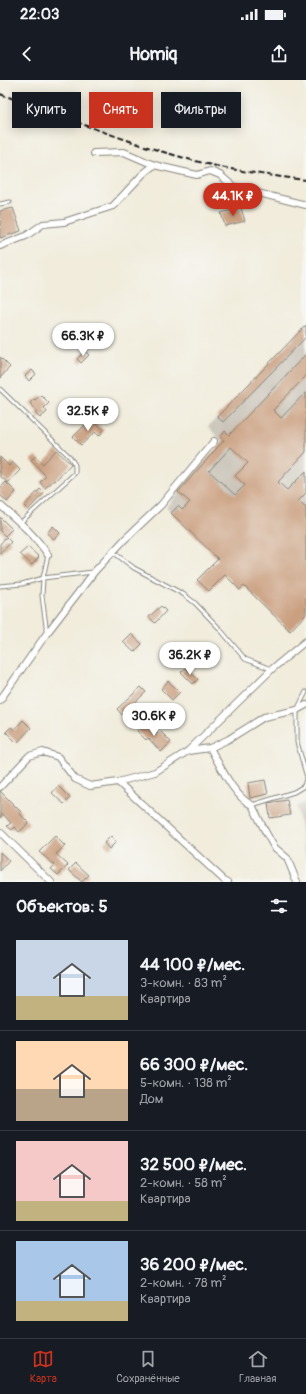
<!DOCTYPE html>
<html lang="ru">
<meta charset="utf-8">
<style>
body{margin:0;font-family:Pangolin,sans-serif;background:#242831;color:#f1f3f6;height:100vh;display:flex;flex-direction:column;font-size:15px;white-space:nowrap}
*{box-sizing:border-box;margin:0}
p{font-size:13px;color:#9ea1a6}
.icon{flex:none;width:22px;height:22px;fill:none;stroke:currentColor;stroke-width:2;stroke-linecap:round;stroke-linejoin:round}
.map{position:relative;height:802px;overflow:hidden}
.drawer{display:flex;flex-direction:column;background:#171b24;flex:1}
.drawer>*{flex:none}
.banner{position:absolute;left:12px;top:12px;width:282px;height:36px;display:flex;gap:8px}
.price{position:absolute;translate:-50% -34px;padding:0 9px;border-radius:14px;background:#fff;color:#222;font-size:13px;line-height:26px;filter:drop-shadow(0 1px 2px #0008)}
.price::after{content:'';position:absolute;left:50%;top:24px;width:12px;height:9px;margin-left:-6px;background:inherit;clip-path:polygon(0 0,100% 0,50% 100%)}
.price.current{background:#c8321e;color:#fff}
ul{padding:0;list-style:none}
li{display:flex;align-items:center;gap:12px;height:100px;padding:0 16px}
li+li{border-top:1px solid #363941}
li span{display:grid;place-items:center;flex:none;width:112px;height:80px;border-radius:0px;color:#555}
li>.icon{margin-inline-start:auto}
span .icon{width:48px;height:48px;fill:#fffc;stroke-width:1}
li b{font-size:17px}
h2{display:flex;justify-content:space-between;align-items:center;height:48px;padding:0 16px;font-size:17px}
.tag{padding:0 14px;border-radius:0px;background:#171b24;box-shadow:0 2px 10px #0003;font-size:14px;line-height:36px}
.tag.current{background:#c8321e;color:#fff}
.status{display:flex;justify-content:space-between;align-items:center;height:28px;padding:0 20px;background:#171b24;direction:ltr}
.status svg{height:11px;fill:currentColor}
header{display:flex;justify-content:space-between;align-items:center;height:52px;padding:0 16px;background:#171b24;font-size:18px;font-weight:700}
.tab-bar{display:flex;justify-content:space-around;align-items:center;height:56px;border-top:1px solid #363941;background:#171b24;font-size:11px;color:#9ea1a6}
.tab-bar a{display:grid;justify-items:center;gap:2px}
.tab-bar .current{color:#c8321e}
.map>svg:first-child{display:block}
.industrial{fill:#c9c3b8}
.building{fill:#cba081;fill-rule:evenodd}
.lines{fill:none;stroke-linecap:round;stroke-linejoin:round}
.service-casing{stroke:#86847c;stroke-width:5}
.minor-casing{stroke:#86847c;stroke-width:8}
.service{stroke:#fff;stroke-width:3}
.minor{stroke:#fff;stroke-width:6}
.rail{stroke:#1c1c1c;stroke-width:2;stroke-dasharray:6 3;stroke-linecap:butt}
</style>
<div class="status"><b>22:03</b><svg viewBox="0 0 49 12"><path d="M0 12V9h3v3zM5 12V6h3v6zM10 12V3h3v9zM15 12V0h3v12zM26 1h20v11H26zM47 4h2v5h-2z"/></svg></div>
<header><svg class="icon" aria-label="back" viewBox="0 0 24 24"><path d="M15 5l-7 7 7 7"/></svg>Homiq<svg class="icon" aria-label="share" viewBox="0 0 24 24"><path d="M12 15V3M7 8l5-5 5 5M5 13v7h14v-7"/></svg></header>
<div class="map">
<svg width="306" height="802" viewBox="0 0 306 802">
<rect width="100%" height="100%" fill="#f6f6f2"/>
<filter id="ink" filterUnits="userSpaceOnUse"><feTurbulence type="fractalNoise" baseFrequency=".025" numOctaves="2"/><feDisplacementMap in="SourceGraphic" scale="8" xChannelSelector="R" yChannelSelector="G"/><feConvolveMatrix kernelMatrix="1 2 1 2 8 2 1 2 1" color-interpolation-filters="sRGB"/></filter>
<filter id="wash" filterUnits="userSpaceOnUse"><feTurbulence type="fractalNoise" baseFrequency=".012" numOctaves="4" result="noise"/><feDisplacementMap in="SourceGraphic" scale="16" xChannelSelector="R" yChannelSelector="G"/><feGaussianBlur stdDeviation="0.9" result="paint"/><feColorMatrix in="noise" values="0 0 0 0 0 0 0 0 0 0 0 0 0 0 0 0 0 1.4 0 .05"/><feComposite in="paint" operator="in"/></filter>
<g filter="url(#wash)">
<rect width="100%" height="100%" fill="#f1ecdb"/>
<g class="industrial">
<polygon points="306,245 306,534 290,551 166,427 223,362 208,347"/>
<polygon points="306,722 306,781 297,726"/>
</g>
<g id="blocks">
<g class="building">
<polygon points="13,128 21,151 0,158 0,131"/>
<polygon points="241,128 245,141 225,146 221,133"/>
<polygon points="306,245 306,257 223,342 217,337"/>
<polygon points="85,271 89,275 81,283 77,279"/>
<path d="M306,274V296L273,330L281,338L306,312V372L278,402L287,410L306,391V413L298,421L306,428V534L290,551L244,506L240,510L225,495L209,511L197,500L218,479L171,433L178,426L182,430L190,422L178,412L224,360L220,357L225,351L229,355ZM231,367L248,383L235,396L245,405L235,415L209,391Z"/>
<polygon points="0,277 10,287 0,298"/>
<polygon points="32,290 36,294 29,301 25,296"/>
<polygon points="41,315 49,323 44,328 47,332 40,338 35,333 37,331 30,323 34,319 35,320"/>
<polygon points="91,339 104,350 99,356 95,352 81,365 73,357"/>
<polygon points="56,370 71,384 55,401 54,400 45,408 40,402 46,396 31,380 36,376 43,384"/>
<polygon points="0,377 9,386 12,382 20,390 8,403 0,396"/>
<polygon points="6,402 16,412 7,422 0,415 0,408"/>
<polygon points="40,409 44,413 28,430 24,426"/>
<polygon points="0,437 12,449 5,456 0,451"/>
<polygon points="53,446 60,453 54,459 47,453"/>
<polygon points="6,457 11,462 0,474 0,464"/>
<polygon points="28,467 39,477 32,485 20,474"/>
<polygon points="161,526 166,531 155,543 149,537"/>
<polygon points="131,554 142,564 134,572 123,562"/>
<polygon points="186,588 198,599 193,604 181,592"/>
<polygon points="168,601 180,612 172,620 161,609"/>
<polygon points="141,607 146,612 122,635 117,629"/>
<polygon points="23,640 31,648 17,663 6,652 11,647 14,650"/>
<polygon points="146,642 157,654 160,651 171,662 161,672 148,658 146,660 137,651"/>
<polygon points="265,700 268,714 250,718 248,703"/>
<polygon points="58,706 70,718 64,724 52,713"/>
<polygon points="0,711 21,732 20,734 29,743 19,752 15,747 12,750 7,746 11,743 3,734 0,738"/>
<polygon points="287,720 290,735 270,738 268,723"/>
<polygon points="55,756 65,766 56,774 68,785 58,795 51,789 55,785 39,772"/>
<polygon points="111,756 116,762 109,769 104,763"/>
<polygon points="0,772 9,781 0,791"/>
<polygon points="76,783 89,795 82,802 69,790"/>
</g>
</g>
</g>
<g filter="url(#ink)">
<use href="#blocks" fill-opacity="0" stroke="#86847c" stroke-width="1"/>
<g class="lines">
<g class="service-casing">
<g id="service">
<polyline points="0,124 10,122"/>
<polyline points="0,309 70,377 75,385 75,393 20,443"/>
<polyline points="113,472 134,488 183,514 195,523 219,548 245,579 271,589"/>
<polyline points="0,506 22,504 43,498 93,492"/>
<polyline points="47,553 42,516 43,498 48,475"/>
<polyline points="306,612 297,630 297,662 306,694"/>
<polyline points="252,725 294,712 304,706 306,699"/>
</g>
</g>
<g class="minor-casing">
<g id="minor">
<polyline points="94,73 124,72 154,85 197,95 210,91 220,95 234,107 306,125"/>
<polyline points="0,166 26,156 43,144 64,142 113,126 143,94 154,85"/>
<path d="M0,425C17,440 36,456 48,475"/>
<polyline points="0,620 47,553 95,491 125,459 161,425 214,361"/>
<path d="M210,668C220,685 234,717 252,725L265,751L274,767L287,778L297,802"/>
<polyline points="188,671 210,668 229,659 264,637 297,630 306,625"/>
<polyline points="118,702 155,692 188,671 272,589 306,561"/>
<polyline points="0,707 29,676 43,672 58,677 75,699 90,706 118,702 224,800 228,802"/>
<polyline points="0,752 51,802"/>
</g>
</g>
<use href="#service" class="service"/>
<use href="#minor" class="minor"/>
<path class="rail" d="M0,14C60,35 120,60 181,77C221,89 264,95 306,100"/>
</g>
</g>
</svg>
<b class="price current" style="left:233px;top:137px">44.1K ₽</b>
<b class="price" style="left:83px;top:277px">66.3K ₽</b>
<b class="price" style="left:88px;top:352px">32.5K ₽</b>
<b class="price" style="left:190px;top:596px">36.2K ₽</b>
<b class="price" style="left:154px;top:657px">30.6K ₽</b>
<div class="banner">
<a class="tag">Купить</a>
<a class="tag current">Снять</a>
<a class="tag">Фильтры</a>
</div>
</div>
<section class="drawer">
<h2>Объектов: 5<svg class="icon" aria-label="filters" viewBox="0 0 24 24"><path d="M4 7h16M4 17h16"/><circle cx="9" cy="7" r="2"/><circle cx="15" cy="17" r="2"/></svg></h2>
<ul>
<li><span style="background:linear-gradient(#c9d6e8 70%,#c2b280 0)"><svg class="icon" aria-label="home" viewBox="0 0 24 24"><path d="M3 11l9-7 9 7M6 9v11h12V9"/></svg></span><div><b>44 100 ₽/мес.</b><p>3-комн. · 83 m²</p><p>Квартира</p></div></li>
<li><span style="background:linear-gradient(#ffd9b3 60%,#b9a48a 0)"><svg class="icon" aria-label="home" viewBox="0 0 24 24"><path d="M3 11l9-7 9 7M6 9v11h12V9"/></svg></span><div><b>66 300 ₽/мес.</b><p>5-комн. · 138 m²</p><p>Дом</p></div></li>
<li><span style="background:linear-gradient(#f6c9c9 75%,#c2b280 0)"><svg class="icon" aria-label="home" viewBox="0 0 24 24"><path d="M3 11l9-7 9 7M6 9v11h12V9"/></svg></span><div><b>32 500 ₽/мес.</b><p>2-комн. · 58 m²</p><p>Квартира</p></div></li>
<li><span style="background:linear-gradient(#a9c7e8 75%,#c2b280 0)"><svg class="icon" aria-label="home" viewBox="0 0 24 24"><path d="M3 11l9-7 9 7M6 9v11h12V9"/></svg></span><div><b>36 200 ₽/мес.</b><p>2-комн. · 78 m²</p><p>Квартира</p></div></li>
</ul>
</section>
<nav class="tab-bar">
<a class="current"><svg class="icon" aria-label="map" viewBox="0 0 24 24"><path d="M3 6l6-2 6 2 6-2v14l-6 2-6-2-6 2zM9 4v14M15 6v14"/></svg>Карта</a>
<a><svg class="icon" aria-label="saved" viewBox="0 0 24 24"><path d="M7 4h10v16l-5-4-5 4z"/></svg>Сохранённые</a>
<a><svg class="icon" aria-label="home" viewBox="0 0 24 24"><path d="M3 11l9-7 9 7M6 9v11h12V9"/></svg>Главная</a>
</nav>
